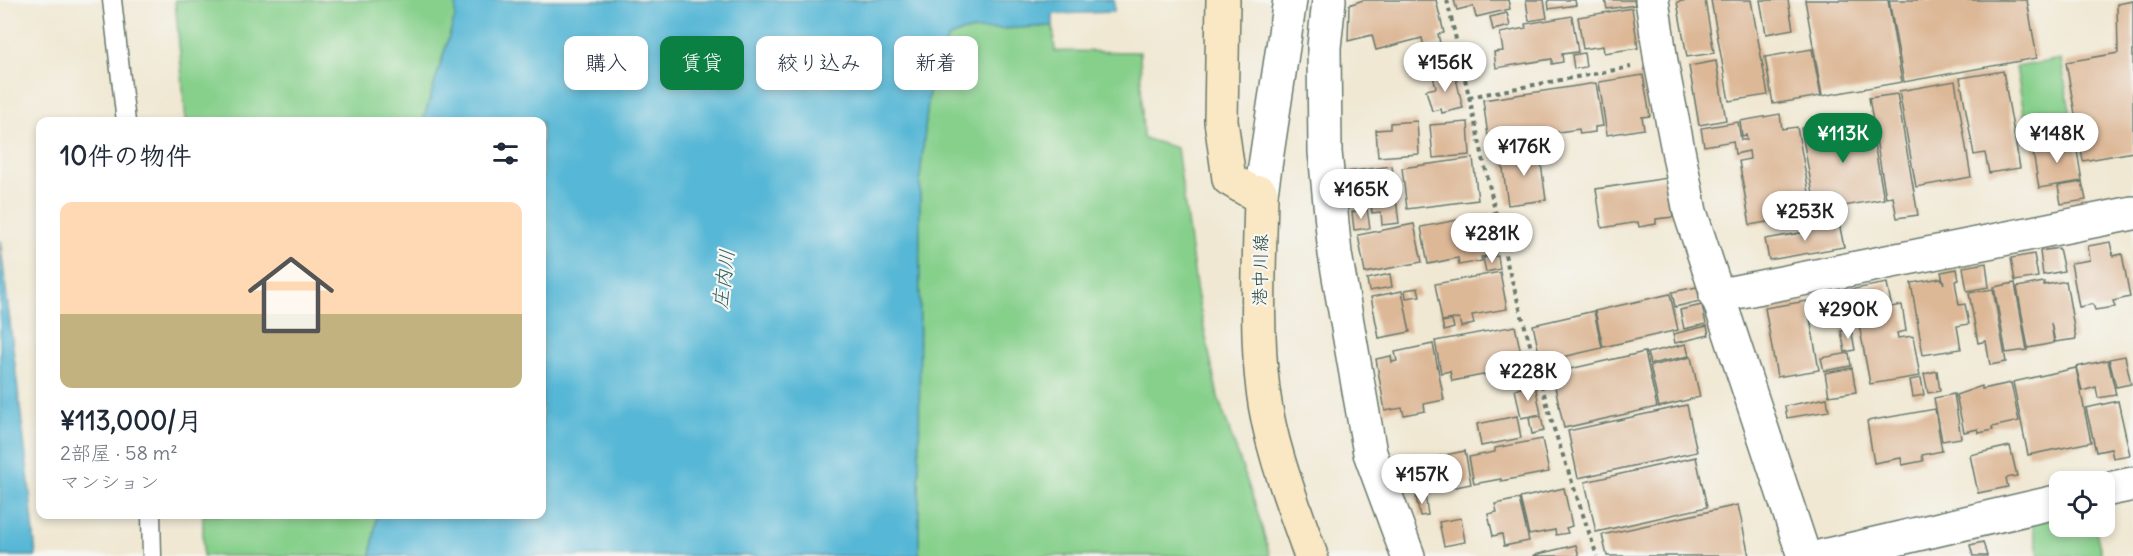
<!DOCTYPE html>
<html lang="ja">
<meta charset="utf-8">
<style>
body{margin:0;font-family:Delius,"Klee One",sans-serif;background:#f2f2f3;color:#1f2937;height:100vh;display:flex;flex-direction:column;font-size:22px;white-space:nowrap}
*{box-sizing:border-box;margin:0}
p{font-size:20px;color:#747a83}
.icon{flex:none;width:33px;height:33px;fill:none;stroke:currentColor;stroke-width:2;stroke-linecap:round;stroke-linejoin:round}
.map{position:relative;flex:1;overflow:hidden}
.sheet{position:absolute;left:36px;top:117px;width:510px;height:402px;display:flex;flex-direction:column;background:#fff;border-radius:12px;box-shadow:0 3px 9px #0003}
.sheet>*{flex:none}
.guide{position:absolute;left:564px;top:36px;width:570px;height:54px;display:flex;gap:12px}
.tools{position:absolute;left:2049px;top:471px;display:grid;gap:12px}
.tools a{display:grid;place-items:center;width:66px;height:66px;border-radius:12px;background:#fff;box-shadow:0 3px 9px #0003;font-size:30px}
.price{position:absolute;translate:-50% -51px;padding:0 14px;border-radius:21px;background:#fff;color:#222;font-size:20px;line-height:39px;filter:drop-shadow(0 2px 3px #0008)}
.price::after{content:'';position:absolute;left:50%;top:36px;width:18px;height:14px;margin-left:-9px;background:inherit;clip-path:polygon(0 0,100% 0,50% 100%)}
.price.selected{background:#0b8043;color:#fff}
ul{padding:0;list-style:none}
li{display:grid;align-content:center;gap:12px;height:318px;padding:0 24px}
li+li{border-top:2px solid #e0e1e3}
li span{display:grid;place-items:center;height:186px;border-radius:12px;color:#555}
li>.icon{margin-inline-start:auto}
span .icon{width:108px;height:108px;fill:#fffc;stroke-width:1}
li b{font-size:26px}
h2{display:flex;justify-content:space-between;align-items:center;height:72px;padding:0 24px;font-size:26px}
.tag{padding:0 21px;border-radius:12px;background:#fff;box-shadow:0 3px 9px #0003;font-size:21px;line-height:54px}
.tag.selected{background:#0b8043;color:#fff}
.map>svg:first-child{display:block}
.green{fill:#87d08c;stroke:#538660;stroke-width:1.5}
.water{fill:#57b7d6;stroke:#3b7a85;stroke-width:1.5}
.building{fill:#ddb897}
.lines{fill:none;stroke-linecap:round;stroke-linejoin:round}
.service-casing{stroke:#68796c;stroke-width:21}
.minor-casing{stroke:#68796c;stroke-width:36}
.tertiary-casing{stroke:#68796c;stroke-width:36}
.secondary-casing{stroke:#68796c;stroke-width:36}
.path{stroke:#68796c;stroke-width:4;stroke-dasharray:4.5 4.5;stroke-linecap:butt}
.service{stroke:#fff;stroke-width:18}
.minor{stroke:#fff;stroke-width:33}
.tertiary{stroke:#fff;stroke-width:33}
.secondary{stroke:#fae7c3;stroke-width:33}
.labels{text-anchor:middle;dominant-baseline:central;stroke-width:4.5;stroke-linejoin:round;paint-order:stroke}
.street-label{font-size:18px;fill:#1f3d34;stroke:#f6f6f2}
.water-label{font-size:20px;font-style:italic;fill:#2d5c5c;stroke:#f6f6f2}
</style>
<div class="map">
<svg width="2133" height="556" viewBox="0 0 2133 556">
<rect width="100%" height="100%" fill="#f6f6f2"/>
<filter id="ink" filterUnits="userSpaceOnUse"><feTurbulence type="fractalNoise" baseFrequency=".0167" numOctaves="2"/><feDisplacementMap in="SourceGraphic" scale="12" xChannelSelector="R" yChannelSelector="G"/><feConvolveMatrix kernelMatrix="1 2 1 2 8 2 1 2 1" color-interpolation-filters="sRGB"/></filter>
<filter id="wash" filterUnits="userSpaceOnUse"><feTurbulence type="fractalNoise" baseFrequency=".008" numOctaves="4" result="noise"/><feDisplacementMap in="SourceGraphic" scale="24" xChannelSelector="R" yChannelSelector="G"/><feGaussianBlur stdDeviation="1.35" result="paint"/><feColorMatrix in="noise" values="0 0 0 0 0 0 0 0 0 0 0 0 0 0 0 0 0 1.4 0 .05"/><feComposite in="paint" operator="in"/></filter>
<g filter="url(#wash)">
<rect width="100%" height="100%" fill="#f0e8d3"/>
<g class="green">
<polygon points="175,0 456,0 455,17 423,121 186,121"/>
<polygon points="1053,26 1055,51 1140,52 1143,138 1177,148 1197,293 1218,397 1256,507 1270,556 919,556 920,178 931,72 948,38 964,31"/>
<polygon points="2061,59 2074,134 2029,142 2016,67"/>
<polygon points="203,515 377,515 371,556 203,556"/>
<polygon points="2059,516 2060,526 2095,527 2102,556 2039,556 2032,522"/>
</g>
<g class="water">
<polygon points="456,0 1114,0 1114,12 1053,14 1053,26 964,31 948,38 931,72 920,178 919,556 371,556 377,515 542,514 542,122 423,121 455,17"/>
<polygon points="0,240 29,482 36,556 0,556"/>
</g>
<g id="blocks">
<g class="building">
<polygon points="1363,0 1436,0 1444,33 1438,34 1440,43 1424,47 1422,38 1376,50 1372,35 1348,41 1349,5"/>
<polygon points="1454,0 1508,0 1510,9 1476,17 1473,6 1457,10"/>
<polygon points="1526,0 1544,0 1547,18 1529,21"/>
<polygon points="1548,0 1575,0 1576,5 1549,9"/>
<polygon points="1605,0 1634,0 1635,5 1607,9"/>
<polygon points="1689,0 1705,0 1714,53 1687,57 1677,2"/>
<polygon points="1711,0 1751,0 1768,95 1729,101"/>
<polygon points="1760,0 1788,0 1793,29 1766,34"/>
<polygon points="1805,0 1888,0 1902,82 1822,96"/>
<polygon points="1889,0 2027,0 2037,58 1904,82"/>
<polygon points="2133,1 2133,152 2083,161 2066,62 2118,53 2117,4"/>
<polygon points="1632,8 1638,48 1604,53 1603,46 1583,49 1578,17"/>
<polygon points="1507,13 1510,26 1493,30 1490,17"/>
<polygon points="1572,16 1578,52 1562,54 1563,62 1552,64 1552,59 1496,68 1494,52 1503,51 1500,33 1526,28 1525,24"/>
<polygon points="1812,49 1821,96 1773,104 1765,57"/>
<polygon points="1584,53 1586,67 1574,69 1572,55"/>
<polygon points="1716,61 1726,120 1699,125 1689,66"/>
<polygon points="1454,70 1463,108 1442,113 1441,109 1432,111 1426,90 1436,88 1433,76"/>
<polygon points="2003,71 2020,168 1989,173 1985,153 1974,155 1960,78"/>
<polygon points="1643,75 1650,116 1642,117 1644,129 1607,135 1599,82"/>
<polygon points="1955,81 1971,177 1916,187 1899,91"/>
<polygon points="1596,83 1603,126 1595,127 1595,132 1580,134 1579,129 1552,133 1553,139 1540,141 1539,136 1523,138 1524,143 1497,147 1496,142 1489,143 1483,100"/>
<polygon points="1897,94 1918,215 1897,218 1893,197 1886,198 1869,98"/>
<polygon points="1780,114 1782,129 1797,127 1813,214 1750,225 1739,161 1750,159 1749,151 1735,154 1733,141 1704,146 1701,128 1738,122 1741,140 1747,140 1746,135 1742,136 1740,121"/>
<polygon points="1869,116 1884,199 1816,211 1801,128"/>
<polygon points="1417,121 1419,154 1378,157 1376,130 1390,129 1390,123"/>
<polygon points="1468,122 1470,155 1433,158 1430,125"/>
<polygon points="2075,139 2082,181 2039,188 2032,146"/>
<polygon points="1539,149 1546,200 1508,205 1501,155"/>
<polygon points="1473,158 1478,200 1407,209 1402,168"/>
<polygon points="1392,166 1399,223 1382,225 1381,212 1372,213 1371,204 1350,206 1346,172"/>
<polygon points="1667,178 1673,217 1656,219 1656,224 1639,227 1638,222 1602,228 1596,189"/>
<polygon points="2082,182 2086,200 2061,204 2058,186"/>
<polygon points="1367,209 1370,228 1354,230 1352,212"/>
<polygon points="1489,214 1496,254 1481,257 1482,261 1459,265 1458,258 1428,264 1421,227"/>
<polygon points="1839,223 1844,247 1769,260 1765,239 1812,231 1812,228"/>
<polygon points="1414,224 1422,262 1365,273 1358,235"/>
<polygon points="2110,242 2113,256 2122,254 2130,297 2113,301 2115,307 2095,310 2093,304 2079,307 2071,263 2090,260 2088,246"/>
<polygon points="2059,248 2064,271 2043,275 2040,251"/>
<polygon points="2034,254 2038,277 2015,281 2011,258"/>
<polygon points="1498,256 1500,269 1486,272 1483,258"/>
<polygon points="1986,263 1989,287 1967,291 1963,267"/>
<polygon points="1957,269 1959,280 1955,281 1959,305 1965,304 1969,324 1957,326 1961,349 1923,355 1911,283 1941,278 1944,284 1941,272"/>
<polygon points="1500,272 1507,309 1472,315 1474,324 1461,327 1459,318 1442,321 1435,284"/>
<polygon points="1390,274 1392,287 1369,291 1367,279"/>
<polygon points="2066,281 2076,339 2055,342 2051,323 2054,343 2028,348 2017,287 2044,282 2044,285"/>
<polygon points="1887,283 1891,304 1852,310 1848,290"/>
<polygon points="2015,283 2027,350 2006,353 1994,287"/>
<polygon points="1697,287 1700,301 1675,307 1672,292"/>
<polygon points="1418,288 1420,296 1406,298 1405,290"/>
<polygon points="1993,289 2006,362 1990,365 1986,341 1978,343 1969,293"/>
<polygon points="1402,291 1410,332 1379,338 1371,297"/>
<polygon points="1670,294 1678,330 1603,347 1595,311"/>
<polygon points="1807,301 1819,370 1777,377 1765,308"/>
<polygon points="1702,305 1706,324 1684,329 1680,310"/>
<polygon points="1902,305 1906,331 1897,333 1898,338 1913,336 1920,376 1870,384 1858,319 1879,316 1878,309"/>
<polygon points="1594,311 1602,348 1541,362 1533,325"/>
<polygon points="1452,320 1454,328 1444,331 1442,322"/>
<polygon points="1515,326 1524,367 1452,381 1450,371 1441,373 1435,341"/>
<polygon points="1707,326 1709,335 1675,343 1673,334"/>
<polygon points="1851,329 1855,350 1845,352 1841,331"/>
<polygon points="1433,344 1444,400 1424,404 1425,411 1404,415 1402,408 1385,411 1376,359 1391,356 1392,362 1397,361 1395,352"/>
<polygon points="1686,344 1689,356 1650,364 1647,353"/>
<polygon points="1645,352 1657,407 1564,428 1552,373"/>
<polygon points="1849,353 1851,366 1824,371 1821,358"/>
<polygon points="2125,356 2131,384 2116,387 2109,359"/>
<polygon points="1691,357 1700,397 1659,407 1650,366"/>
<polygon points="2108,360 2116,395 2098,398 2096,387 2082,391 2076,367"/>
<polygon points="1852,368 1856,392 1829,396 1825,373"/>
<polygon points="2076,368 2091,442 2028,455 2013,382"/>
<polygon points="1937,371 1940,391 1928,393 1924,374"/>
<polygon points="1921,378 1924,395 1913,397 1910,380"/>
<polygon points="2011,383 2019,421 1992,427 1993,430 1979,433 1978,429 1964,432 1956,395 1982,386 1982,389"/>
<polygon points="1535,385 1541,414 1521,418 1515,389"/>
<polygon points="1954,394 1961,438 1942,441 1934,398"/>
<polygon points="1827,398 1829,411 1787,418 1785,406"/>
<polygon points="2118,401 2130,455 2113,458 2111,449 2096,452 2086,408"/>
<polygon points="1687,405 1697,452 1578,478 1568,431"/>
<polygon points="1935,409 1942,451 1922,455 1923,461 1902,465 1901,458 1874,463 1867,421"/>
<polygon points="1517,416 1521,438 1481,446 1477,424"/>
<polygon points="1541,416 1544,431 1532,434 1529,418"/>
<polygon points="1542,439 1549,472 1501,481 1501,479 1474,484 1469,457 1495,452 1495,448"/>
<polygon points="2010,446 2017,476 2006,478 2008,487 1978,493 1970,455"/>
<polygon points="1465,451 1471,484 1436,491 1430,458"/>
<polygon points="1696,457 1707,507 1596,532 1585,482"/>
<polygon points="1564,488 1572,526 1566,528 1568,533 1556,535 1555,530 1529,535 1520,498"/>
<polygon points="1425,494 1428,515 1420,516 1416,497"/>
<polygon points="1519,499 1529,541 1504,546 1502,534 1493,536 1488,514 1497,512 1495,504"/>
<polygon points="1738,505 1749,556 1607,556 1602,535"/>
<polygon points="1461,518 1465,542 1444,546 1439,522"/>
<polygon points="1983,542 1987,556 1973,556 1970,545"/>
<polygon points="1576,545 1579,556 1534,556 1534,555"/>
</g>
</g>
</g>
<g filter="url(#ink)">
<use href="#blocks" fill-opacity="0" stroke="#68796c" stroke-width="1.5"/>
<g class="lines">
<g class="service-casing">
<g id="service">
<polyline points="112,0 126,122"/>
<polyline points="151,514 152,556"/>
</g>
</g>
<g class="minor-casing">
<g id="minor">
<polyline points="1329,0 1324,47 1325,152 1335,254 1370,453 1408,556"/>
<polyline points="1652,0 1661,62 1690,212 1804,556"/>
<polyline points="1716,296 2133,213"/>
<polyline points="2104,490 2133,484"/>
<polyline points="1823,556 2060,501"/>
</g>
</g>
<g class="tertiary-casing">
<polyline id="tertiary" points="1261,193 1290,0"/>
</g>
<g class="secondary-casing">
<path id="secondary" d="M1223,0L1221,121L1229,179L1251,192L1261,193C1260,258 1255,325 1263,390C1270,447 1292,501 1311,556"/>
</g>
<g class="path">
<polyline points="1447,0 1507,263 1554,429 1597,556"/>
<polyline points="1469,97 1631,67"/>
</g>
<use href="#service" class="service"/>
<use href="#minor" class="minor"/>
<use href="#tertiary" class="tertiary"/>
<use href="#secondary" class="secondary"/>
</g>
</g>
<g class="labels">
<g class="street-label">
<text transform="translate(1260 270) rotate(-89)">港中川線</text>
</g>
<g class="water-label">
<text transform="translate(723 279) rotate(-83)">庄内川</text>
</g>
</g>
</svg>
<div class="tools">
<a><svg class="icon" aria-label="locate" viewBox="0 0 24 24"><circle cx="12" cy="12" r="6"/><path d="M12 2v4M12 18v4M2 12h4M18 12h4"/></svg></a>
</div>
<b class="price" style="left:1445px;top:93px">¥156K</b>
<b class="price selected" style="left:1843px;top:164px">¥113K</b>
<b class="price" style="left:2057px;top:164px">¥148K</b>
<b class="price" style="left:1524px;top:177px">¥176K</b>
<b class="price" style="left:1361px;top:220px">¥165K</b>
<b class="price" style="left:1805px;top:242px">¥253K</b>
<b class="price" style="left:1492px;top:264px">¥281K</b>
<b class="price" style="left:1848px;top:340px">¥290K</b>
<b class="price" style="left:1528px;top:402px">¥228K</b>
<b class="price" style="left:1422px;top:505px">¥157K</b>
<div class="guide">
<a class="tag">購入</a>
<a class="tag selected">賃貸</a>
<a class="tag">絞り込み</a>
<a class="tag">新着</a>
</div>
<section class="sheet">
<h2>10件の物件<svg class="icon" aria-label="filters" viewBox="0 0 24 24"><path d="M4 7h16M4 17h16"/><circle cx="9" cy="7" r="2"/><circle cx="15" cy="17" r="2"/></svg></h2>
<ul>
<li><span style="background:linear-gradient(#ffd9b3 60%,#c2b280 0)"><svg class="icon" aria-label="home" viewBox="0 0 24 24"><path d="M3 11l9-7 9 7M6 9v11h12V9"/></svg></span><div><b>¥113,000/月</b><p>2部屋 · 58 m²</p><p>マンション</p></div></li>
</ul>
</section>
</div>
